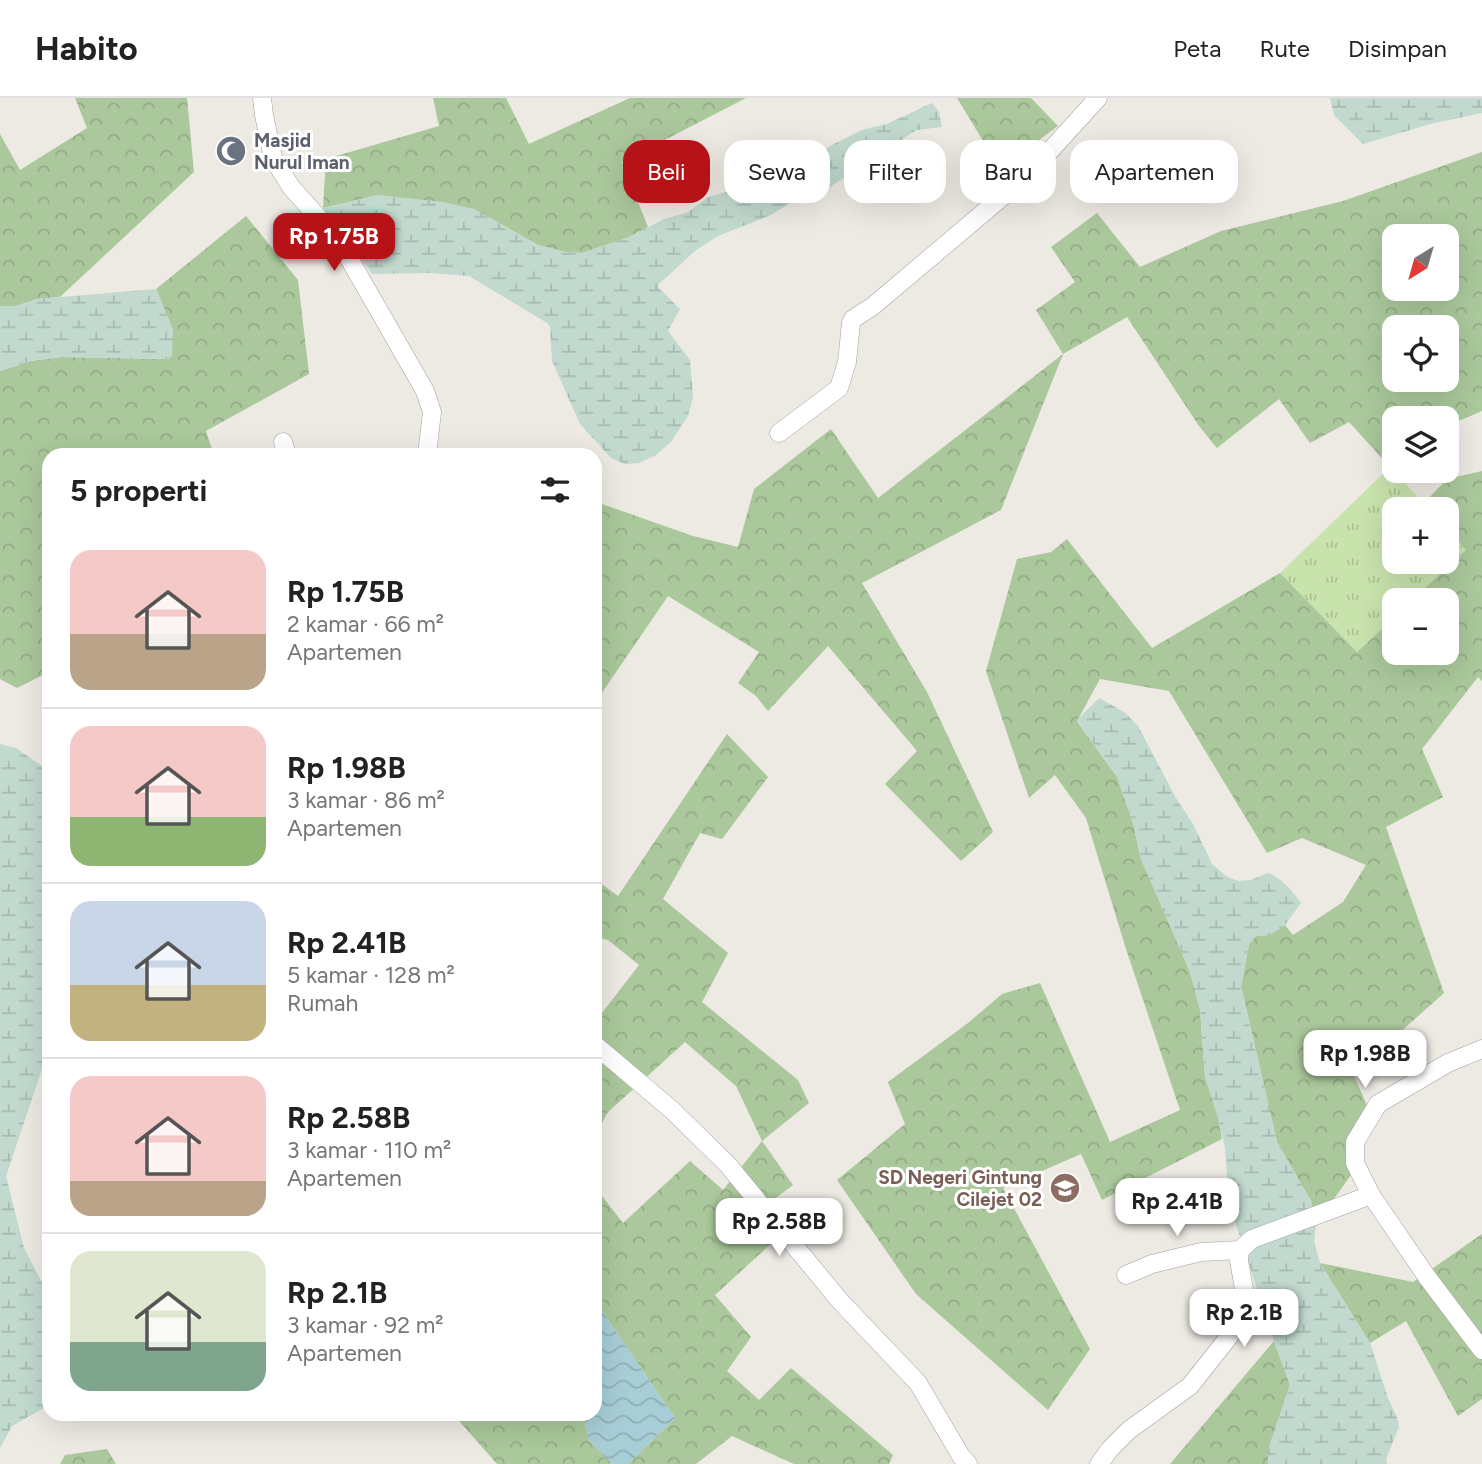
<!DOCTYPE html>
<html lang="id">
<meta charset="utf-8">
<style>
body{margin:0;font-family:Figtree,sans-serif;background:#f6f6f6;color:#222;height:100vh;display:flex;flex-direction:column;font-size:26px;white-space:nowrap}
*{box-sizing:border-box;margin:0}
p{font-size:23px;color:#767676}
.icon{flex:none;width:38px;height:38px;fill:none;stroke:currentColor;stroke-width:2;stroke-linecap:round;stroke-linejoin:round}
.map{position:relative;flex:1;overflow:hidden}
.details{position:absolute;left:42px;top:350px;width:560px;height:973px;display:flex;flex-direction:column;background:#fff;border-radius:21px;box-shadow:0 7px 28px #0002}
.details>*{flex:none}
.hud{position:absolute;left:623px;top:42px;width:665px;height:63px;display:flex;gap:14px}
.needle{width:46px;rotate:217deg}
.tools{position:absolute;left:1382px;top:126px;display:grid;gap:14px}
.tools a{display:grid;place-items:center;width:77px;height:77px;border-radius:14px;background:#fff;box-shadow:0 7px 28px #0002;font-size:35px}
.price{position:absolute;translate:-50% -60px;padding:0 16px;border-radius:14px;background:#fff;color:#222;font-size:23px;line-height:46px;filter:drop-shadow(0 2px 4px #0008)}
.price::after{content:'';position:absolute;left:50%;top:42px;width:21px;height:16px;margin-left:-10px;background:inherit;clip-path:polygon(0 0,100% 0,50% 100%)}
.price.active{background:#b61318;color:#fff}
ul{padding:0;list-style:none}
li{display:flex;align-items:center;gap:21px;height:175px;padding:0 28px}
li+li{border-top:2px solid #e0e0e0}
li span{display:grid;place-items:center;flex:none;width:196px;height:140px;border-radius:21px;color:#555}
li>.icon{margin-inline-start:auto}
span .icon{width:84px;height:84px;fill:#fffc;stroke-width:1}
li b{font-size:30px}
h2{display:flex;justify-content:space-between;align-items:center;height:84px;padding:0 28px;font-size:30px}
.pill{padding:0 24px;border-radius:21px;background:#fff;box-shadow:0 7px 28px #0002;font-size:24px;line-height:63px}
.pill.active{background:#b61318;color:#fff}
header{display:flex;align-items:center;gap:42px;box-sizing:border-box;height:98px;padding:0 35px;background:#fff;border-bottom:2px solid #e0e0e0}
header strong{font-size:33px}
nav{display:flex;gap:38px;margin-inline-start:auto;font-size:24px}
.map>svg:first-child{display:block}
.grass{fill:url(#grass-tufts)}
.forest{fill:url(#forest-crowns);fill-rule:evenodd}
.wetland{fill:url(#wetland-marsh)}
.water{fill:url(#water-waves)}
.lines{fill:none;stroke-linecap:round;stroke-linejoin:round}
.street-casing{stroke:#a0a0a0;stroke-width:19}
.street{stroke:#fff;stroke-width:18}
.labels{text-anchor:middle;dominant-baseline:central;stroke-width:6;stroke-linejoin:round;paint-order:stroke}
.worship-label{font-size:19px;font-weight:bold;fill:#5b616d;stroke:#fff;text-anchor:start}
.education-label{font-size:19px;font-weight:bold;fill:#785e54;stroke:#fff;text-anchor:end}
</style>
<header>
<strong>Habito</strong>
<nav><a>Peta</a><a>Rute</a><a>Disimpan</a></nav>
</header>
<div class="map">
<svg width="1482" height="1366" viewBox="0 0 1482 1366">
<defs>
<pattern id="grass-tufts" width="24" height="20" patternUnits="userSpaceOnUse" patternTransform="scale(1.75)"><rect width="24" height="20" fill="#c9e3ad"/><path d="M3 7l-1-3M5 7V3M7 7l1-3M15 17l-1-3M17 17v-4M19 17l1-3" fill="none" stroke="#acc294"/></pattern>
<pattern id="forest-crowns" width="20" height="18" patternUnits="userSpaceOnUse" patternTransform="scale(1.75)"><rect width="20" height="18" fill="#aac89b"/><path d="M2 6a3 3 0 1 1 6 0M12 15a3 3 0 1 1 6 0" fill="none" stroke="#92ab85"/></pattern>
<pattern id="wetland-marsh" width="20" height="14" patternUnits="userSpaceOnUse" patternTransform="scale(1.75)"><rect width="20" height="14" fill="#c1d9ce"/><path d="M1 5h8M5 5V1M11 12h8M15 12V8" fill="none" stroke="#a5bab0"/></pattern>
<pattern id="water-waves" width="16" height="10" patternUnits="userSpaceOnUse" patternTransform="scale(1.75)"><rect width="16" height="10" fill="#a7cdd6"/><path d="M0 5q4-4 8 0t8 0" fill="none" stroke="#8fafb7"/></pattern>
</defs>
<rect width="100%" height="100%" fill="#ede9e3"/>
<polygon class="grass" points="1390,369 1429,411 1395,411 1395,464 1447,464 1447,431 1466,452 1412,502 1395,502 1395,519 1357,554 1280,475"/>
<g class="forest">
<polygon points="75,0 187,0 194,74 60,199 37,201 16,208 0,208 0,36 20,72 87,30"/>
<polygon points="433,0 506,0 529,46 630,0 746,0 622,64 648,129 627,140 582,155 565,154 538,147 474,111 378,97 323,110 326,61 439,28"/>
<polygon points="957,0 1031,0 1058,28 1000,71"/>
<path d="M1482,54V313L1447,328V320H1395V365L1390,369L1349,324L1310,345L1279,301L1217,350L1199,328L1127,219L1063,256L1001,412L862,485L927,594L993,734L961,763L885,686L917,653L828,548L768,613L756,598L738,585L759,554L668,498L595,605V398L602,406L693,438L738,449L754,391L831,331L878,400L1063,256L1036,212L1075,184L1051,149L1097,115L1140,169L1221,133L1343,103ZM1395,138H1447V191H1395ZM1395,229H1447V282H1395Z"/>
<polygon points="246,118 298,182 309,276 206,333 214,357 49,357 49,574 17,590 0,581 0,273 31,263 61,259 168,261 173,232 156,191"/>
<polygon points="1482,373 1482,583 1478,579 1422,651 1443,699 1386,729 1444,895 1353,976 1370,1014 1356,1070 1316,1126 1311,1103 1277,1044 1241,888 1249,846 1256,838 1269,837 1285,827 1293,837 1343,804 1366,767 1302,740 1267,755 1169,593 1100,581 1077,623 1117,679 1133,725 1141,761 1190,874 1200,912 1205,979 1218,1019 1222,1041 1102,1102 1081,1056 1003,1090 1090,1251 1048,1312 916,1196 837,1082 905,1026 888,984 968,925 1002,896 1040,885 1110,1044 1180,1012 1126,851 1086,720 1055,677 1029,700 986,573 1017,461 1051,454 1067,441 1152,550 1280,475 1357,554 1395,519 1395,555 1447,555 1447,502 1412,502 1466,452 1447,431 1447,411 1429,411 1424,405 1447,381"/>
<polygon points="727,636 768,679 722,741 700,735 663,801 728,855 702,904 798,982 809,1005 762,1043 793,1087 753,1117 774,1143 715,1197 751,1239 727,1273 759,1302 791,1270 893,1357 889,1366 794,1366 732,1338 696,1366 628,1366 675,1320 595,1203 595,1089 623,1125 690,1063 723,1092 762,1043 736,988 685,944 607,1015 595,1041 595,924 639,867 608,842 595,839 595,781 618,798"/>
<polygon points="1482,1136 1482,1301 1458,1318 1406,1223 1370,1245 1320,1165 1413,1184"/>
<polygon points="1274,1243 1290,1287 1268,1352 1268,1366 1170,1366"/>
<polygon points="453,1316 583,1316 589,1342 612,1366 497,1366"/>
<polygon points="107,1351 116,1366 60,1366 65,1357"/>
</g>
<g class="wetland">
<polygon points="1330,0 1482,0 1482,15 1430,26 1363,46 1334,17"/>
<polygon points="932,5 939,14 942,29 916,32 815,99 792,104 771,117 718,138 696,152 659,186 658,189 680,211 668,233 690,262 693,299 688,318 671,344 656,357 639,365 625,366 611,360 580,326 552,263 550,229 547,225 469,178 431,175 372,176 323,110 378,97 443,104 474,111 538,147 565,154 582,155 627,140 664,121 688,114 708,99 787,78 830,48 862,32 887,26"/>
<polygon points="156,191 173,232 172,258 168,261 61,259 31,263 0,273 0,208 16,208 37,201"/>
<path d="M1099,600L1124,614L1138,628L1176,700L1193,726L1212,766L1226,778L1238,783L1251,782L1268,775C1283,781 1291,792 1301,805L1285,827L1269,837L1256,838L1249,846L1241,888L1277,1044L1311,1103L1316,1126L1314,1144L1320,1165L1370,1245L1388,1300L1398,1322L1399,1329L1386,1361L1387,1366H1268V1352L1290,1287L1274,1243L1229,1105L1225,1050L1218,1019L1205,979L1200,911L1190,874L1141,761L1133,725L1117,679L1077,622Z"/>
<polygon points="0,646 16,650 49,673 49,962 43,968 6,1078 24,1150 49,1198 49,1307 12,1328 0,1350"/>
</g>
<polygon class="water" points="595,1203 675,1320 628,1366 612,1366 589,1342 583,1316 595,1316"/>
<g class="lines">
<g class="street-casing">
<g id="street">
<polyline points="262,0 264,17 273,60 291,89 339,143 425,293 432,314 427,357"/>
<polyline points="779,335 839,290 847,264 851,225 853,221 873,208 1028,77 1098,0"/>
<polyline points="283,344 287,357"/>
<polyline points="595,947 672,1012 728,1067 840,1203 918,1285 961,1358 968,1366"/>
<polyline points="1371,1097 1427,1179 1482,1252"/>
<polyline points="1126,1177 1152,1166 1201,1154 1240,1152"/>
<polyline points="1099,1366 1110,1351 1129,1332 1190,1288 1243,1221 1246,1202 1239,1163 1240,1152 1252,1141 1371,1097 1355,1065 1355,1044 1378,1006 1448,965 1482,951"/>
</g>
</g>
<use href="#street" class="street"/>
</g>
<defs>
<g id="mosque-disc" transform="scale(1.575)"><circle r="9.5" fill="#6b7280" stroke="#fff"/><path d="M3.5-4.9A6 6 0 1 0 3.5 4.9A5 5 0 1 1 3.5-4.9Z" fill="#fff"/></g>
<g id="school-disc" transform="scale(1.575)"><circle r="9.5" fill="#8d6e63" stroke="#fff"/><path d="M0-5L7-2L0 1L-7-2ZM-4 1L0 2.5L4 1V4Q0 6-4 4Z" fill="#fff"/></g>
</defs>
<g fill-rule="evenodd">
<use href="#mosque-disc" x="231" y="53"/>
<use href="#school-disc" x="1065" y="1090"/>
</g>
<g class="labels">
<g class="worship-label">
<text x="254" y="42">Masjid<tspan x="254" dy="22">Nurul Iman</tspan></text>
</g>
<g class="education-label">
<text x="1042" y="1079">SD Negeri Gintung<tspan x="1042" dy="22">Cilejet 02</tspan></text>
</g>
</g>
</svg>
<div class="tools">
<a><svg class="needle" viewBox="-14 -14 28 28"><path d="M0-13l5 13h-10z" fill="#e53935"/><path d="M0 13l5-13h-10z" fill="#767676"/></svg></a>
<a><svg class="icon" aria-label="locate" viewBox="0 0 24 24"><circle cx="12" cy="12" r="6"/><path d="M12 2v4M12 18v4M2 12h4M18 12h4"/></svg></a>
<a><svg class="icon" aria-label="layers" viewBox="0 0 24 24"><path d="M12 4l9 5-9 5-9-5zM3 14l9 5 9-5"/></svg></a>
<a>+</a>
<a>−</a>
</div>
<b class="price active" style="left:334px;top:175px">Rp 1.75B</b>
<b class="price" style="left:1365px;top:992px">Rp 1.98B</b>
<b class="price" style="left:1177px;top:1140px">Rp 2.41B</b>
<b class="price" style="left:779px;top:1160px">Rp 2.58B</b>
<b class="price" style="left:1244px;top:1251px">Rp 2.1B</b>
<div class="hud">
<a class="pill active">Beli</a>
<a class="pill">Sewa</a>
<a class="pill">Filter</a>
<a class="pill">Baru</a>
<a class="pill">Apartemen</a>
</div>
<section class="details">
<h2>5 properti<svg class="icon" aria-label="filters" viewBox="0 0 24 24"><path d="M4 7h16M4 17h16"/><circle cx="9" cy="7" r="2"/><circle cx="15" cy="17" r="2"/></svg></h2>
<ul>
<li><span style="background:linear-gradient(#f6c9c9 60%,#b9a48a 0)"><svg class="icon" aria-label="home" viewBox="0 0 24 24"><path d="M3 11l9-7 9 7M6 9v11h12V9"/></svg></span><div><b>Rp 1.75B</b><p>2 kamar · 66 m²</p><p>Apartemen</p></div></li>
<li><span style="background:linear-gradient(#f6c9c9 65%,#8fb573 0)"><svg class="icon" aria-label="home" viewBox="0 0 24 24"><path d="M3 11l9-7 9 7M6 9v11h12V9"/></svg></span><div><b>Rp 1.98B</b><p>3 kamar · 86 m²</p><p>Apartemen</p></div></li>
<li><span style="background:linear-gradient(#c9d6e8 60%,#c2b280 0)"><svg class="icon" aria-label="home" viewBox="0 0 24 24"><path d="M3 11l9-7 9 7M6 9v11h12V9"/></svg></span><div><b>Rp 2.41B</b><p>5 kamar · 128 m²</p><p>Rumah</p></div></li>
<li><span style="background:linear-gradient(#f6c9c9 75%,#b9a48a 0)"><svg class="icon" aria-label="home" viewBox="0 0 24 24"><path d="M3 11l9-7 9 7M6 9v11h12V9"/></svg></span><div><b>Rp 2.58B</b><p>3 kamar · 110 m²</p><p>Apartemen</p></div></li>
<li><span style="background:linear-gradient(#dfe7d0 65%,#7fa58c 0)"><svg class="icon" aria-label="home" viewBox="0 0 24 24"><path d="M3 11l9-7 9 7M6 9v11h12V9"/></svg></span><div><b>Rp 2.1B</b><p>3 kamar · 92 m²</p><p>Apartemen</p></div></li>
</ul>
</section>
</div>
